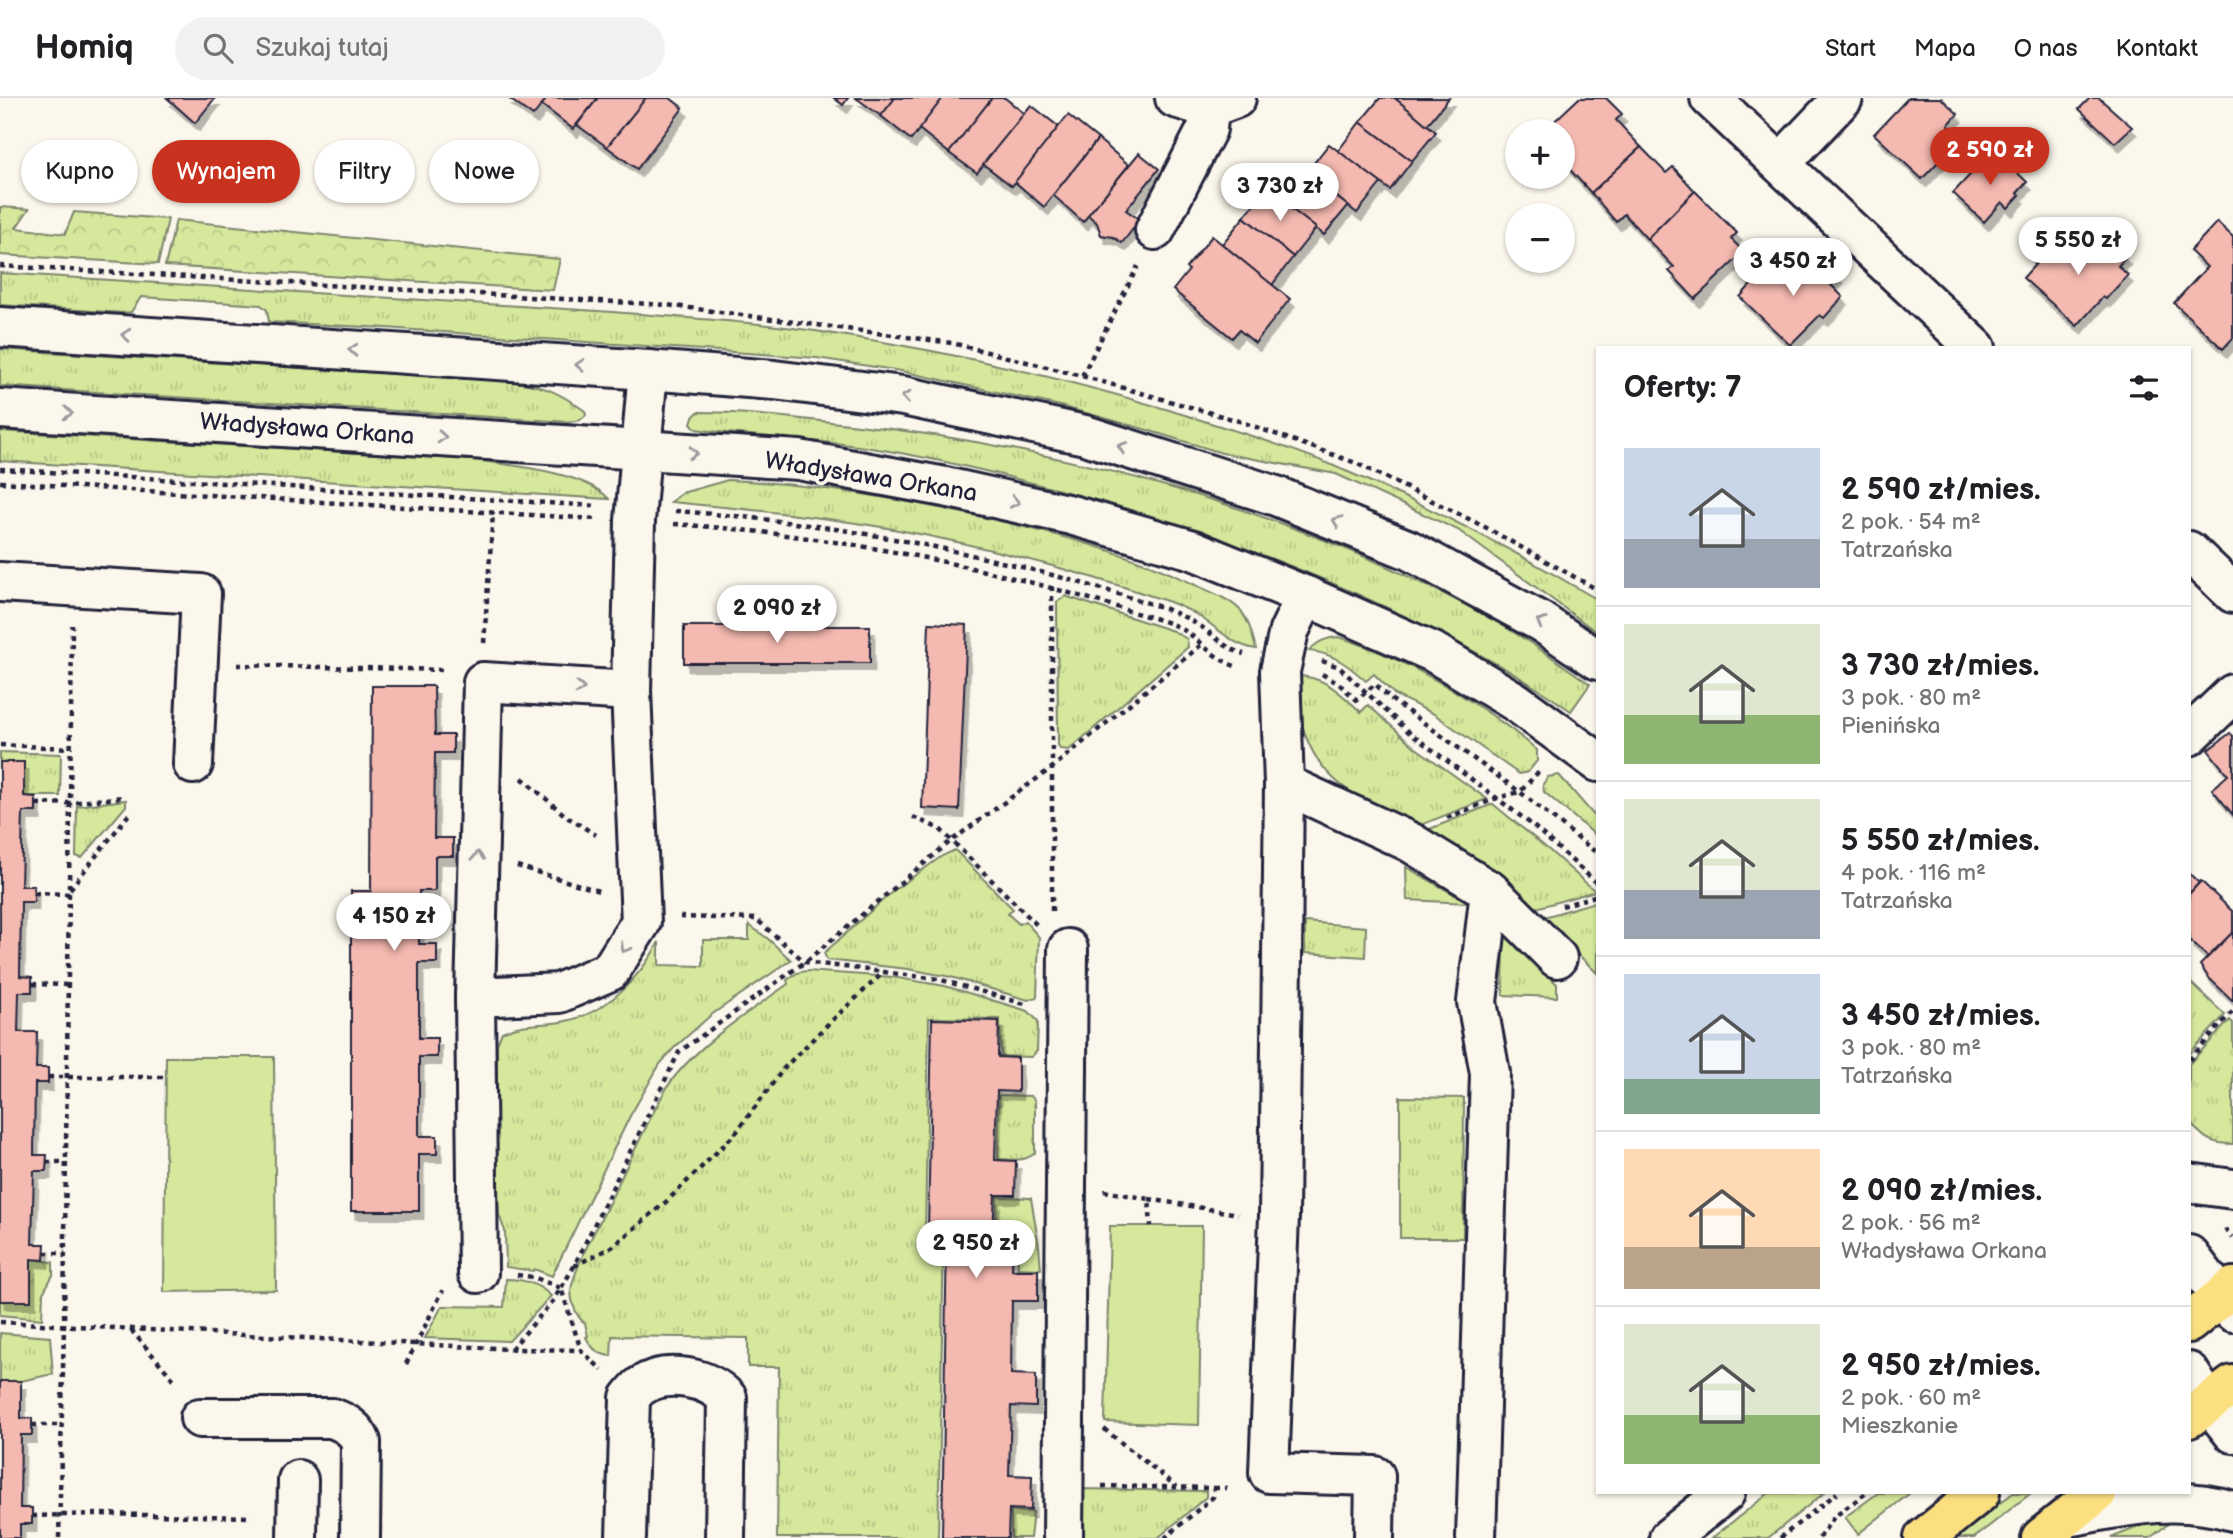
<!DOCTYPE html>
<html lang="pl">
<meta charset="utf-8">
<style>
body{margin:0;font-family:"Balsamiq Sans",sans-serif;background:#f2f2f2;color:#202124;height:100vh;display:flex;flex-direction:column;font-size:26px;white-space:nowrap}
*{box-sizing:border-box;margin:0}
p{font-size:23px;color:#757577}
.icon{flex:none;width:38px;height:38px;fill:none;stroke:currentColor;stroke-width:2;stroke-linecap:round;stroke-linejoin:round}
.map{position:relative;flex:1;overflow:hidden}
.drawer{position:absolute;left:1596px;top:248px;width:595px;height:1148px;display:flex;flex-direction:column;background:#fff;border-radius:0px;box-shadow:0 2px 5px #0004}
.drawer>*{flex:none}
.hud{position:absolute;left:21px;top:42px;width:665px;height:63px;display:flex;gap:14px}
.buttons{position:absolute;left:1505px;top:21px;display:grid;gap:14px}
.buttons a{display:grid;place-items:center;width:70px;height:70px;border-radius:50%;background:#fff;box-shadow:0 2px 5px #0004;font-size:35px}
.price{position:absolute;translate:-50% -60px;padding:0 16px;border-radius:24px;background:#fff;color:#222;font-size:23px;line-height:46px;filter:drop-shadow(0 2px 4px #0008)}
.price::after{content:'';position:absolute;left:50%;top:42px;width:21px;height:16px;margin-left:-10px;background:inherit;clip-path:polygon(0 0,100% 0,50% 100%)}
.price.selected{background:#c8321e;color:#fff}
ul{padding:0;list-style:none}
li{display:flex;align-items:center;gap:21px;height:175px;padding:0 28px}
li+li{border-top:2px solid #e0e0e0}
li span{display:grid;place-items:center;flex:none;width:196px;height:140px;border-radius:0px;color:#555}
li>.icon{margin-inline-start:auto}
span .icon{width:84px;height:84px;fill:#fffc;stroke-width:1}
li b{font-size:30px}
h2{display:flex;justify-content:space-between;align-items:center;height:84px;padding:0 28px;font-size:30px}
.chip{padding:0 24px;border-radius:32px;background:#fff;box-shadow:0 2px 5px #0004;font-size:24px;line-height:63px}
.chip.selected{background:#c8321e;color:#fff}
header{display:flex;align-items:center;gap:42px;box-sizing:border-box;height:98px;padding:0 35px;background:#fff;border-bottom:2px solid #e0e0e0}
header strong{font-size:33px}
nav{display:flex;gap:38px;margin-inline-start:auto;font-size:24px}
.search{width:490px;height:63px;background:#f2f2f2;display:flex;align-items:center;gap:18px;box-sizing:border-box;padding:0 24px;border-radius:38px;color:#757577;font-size:26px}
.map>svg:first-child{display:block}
.grass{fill:url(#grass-tufts);stroke:#7c856c;stroke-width:2}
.forest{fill:url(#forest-crowns);stroke:#7c856c;stroke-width:2}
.green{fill:#d5e89c;stroke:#7c856c;stroke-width:2}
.building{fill:#f4b9b0;stroke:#22223b;stroke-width:2;filter:url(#shadow)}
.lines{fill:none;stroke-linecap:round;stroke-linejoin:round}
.minor-casing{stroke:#22223b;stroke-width:44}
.major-casing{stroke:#22223b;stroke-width:44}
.path{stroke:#22223b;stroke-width:4.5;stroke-dasharray:5 5;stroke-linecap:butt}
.minor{stroke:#fbf7ec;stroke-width:38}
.major{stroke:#fce080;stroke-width:38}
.oneway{stroke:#99979c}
.labels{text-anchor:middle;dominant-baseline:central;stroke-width:7;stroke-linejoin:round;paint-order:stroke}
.street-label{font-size:24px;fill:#22223b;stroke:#fbf7ec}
</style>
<header>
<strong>Homiq</strong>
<div class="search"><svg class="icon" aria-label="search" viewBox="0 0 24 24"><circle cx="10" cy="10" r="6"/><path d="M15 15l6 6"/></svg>Szukaj tutaj</div>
<nav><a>Start</a><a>Mapa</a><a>O nas</a><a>Kontakt</a></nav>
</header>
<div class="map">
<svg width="2233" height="1440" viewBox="0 0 2233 1440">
<defs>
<pattern id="grass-tufts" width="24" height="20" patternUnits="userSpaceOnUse" patternTransform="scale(1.75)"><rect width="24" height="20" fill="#d5e89c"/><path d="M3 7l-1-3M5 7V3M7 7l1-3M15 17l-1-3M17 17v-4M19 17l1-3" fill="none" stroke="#b7c787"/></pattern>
<pattern id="forest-crowns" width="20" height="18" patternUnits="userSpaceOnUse" patternTransform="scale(1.75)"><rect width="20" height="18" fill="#d5e89c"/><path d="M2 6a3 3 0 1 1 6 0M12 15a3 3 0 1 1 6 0" fill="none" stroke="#b7c787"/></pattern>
<filter id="shadow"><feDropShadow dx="4.5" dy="8" stdDeviation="0" flood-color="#0004"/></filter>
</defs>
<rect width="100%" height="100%" fill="#fbf7ec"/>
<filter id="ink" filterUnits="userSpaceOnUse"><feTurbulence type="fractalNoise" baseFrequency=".0143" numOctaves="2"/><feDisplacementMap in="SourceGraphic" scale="14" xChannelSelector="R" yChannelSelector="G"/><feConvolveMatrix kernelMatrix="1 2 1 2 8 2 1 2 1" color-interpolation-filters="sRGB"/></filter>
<g filter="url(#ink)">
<g class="grass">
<path d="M0,175L613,214C687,220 761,224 834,236C965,256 1094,287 1220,328C1258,340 1297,352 1334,368C1425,406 1514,452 1598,502V535L1458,432L1336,376L1222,355L1144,331L1060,308L901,273L817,260L386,230L269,224L267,212L261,207L141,199L131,214L124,215L0,207Z"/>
<path d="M0,251L507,283C542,287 556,292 585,313L586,317L580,322L569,324L0,288Z"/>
<path d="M698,314C748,314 800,321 850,326C1069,350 1300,414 1493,522C1527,540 1558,564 1590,586L1571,613C1549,598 1527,583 1504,570C1357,487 1199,427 1036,386C980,371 923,358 865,349C809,341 752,339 696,331L691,325L693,319Z"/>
<path d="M0,333L474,362C510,367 586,374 609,401L0,363Z"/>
<path d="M728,382C817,386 904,402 991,421C1059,437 1127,454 1189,484C1206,492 1227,499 1240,512C1249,522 1253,539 1256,551C1235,548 1223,535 1206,523C1195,515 1183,509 1170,504C1080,474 987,448 893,431C819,418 745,411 671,404L682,395Z"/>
<polygon points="1065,498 1173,533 1187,541 1188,549 1069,652 1060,651 1058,647 1057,504"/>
<path d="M1339,539C1404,559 1485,607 1537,652V663L1528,674L1519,676L1434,616L1395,597L1374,576L1366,583C1348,567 1333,555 1309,553C1318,543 1326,540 1339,539Z"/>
<path d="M1296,578C1326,578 1341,596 1361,614L1368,607L1416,650L1487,701L1413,730C1362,700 1315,686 1301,621C1298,606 1295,593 1296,578Z"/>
<polygon points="0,654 61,656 60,698 24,698 24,664 0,664"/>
<polygon points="1559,677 1598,722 1598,739 1544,694 1543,686 1548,679"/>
<polygon points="126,702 126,708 82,760 76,758 77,708"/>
<polygon points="1493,706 1549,752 1595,793 1533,811 1422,734"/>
<polygon points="955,752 1013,811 1008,816 1019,826 1025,823 1039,839 1037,899 1028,902 951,879 908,871 827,862 824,855 893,793 942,758"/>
<polygon points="1406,769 1469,805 1407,802"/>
<polygon points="1598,803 1598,876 1541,820"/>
<polygon points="1305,824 1366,829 1365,859 1305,855"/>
<path d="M749,827L767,840L791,862L711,917L674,950L660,966L630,1018L552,1178L534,1171L533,1173L506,1169L505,1133L499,1117L496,1071L497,946L502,934C523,924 544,928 566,923C607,915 640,879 659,844V867L703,868V842H749Z"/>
<polygon points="1504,835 1557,886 1557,899 1503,897"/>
<path d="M806,873L892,879L945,888L1028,913L1038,923L1037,953L1031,959L1001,958L1000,921L929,920L925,1136L944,1137L938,1440H777L779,1269H748V1240L612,1238L611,1258C599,1257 591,1250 586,1239L588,1238L585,1225C575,1219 569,1198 572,1187C579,1160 595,1134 607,1109C621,1080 635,1051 649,1023C657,1007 665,990 676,977C707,940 749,914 788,886L787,882L797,875Z"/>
<polygon points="2189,883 2225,917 2189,956"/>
<path d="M2230,922L2233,925V1046C2210,1046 2205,1041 2189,1024V966Z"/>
<path d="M999,997L1031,998L1035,1003V1055C1023,1065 1012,1061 998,1061Z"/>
<polygon points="1400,999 1464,1000 1463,1140 1400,1140"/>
<polygon points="997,1099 1031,1100 1039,1148 1041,1171 1018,1170 1018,1131 996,1131"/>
<polygon points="31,1161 53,1164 53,1177 43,1195 42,1221 0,1217 0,1203 30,1203"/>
<path d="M506,1181C523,1181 539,1186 551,1198L509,1243L425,1240L442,1208L504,1209Z"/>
<polygon points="0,1235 50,1239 53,1276 21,1283 0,1283"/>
<polygon points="1078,1391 1206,1393 1206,1399 1158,1440 1077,1440"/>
<polygon points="1769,1395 1824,1395 1768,1440 1712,1440"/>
<polygon points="1878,1395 1910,1395 1858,1436 1845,1419"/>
<polygon points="2013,1395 2031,1395 1974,1440 1954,1440"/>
<polygon points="1011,1413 1033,1414 1030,1440 1011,1440"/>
<polygon points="2173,1422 2150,1440 2111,1440 2153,1423"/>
</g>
<g class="forest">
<polygon points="0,109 29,111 16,130 65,136 74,114 168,121 158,166 0,157"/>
<polygon points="176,122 560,161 553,192 165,168"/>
</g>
<g class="green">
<polygon points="166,959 274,959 276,1192 164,1194"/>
<polygon points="1110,1128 1202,1128 1199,1327 1105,1324"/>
</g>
<g class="building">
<polygon points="167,0 215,0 195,25"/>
<polygon points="508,0 547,0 533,18"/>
<polygon points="547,0 598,0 573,31 542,7"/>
<polygon points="598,0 646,0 607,49 577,27"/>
<polygon points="646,0 670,0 683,10 637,71 607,49"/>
<polygon points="834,0 848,0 843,7"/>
<polygon points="856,0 895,0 881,18"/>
<polygon points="895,0 943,0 911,42 881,18"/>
<polygon points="943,0 992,0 949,55 919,31"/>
<polygon points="992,0 1005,0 1025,16 977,75 949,55"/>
<polygon points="1380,0 1395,0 1436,34 1412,63 1360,24"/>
<polygon points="1395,0 1449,0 1427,27"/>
<polygon points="1579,0 1606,0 1622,16 1616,22 1641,49 1591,95 1563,64 1567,60 1563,55 1563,33 1544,33"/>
<polygon points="1908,0 1941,0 1958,16 1948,27 1961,40 1922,81 1874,36"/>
<polygon points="2090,0 2099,0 2132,29 2115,45 2079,11"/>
<polygon points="1031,7 1059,29 1012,88 983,66"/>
<polygon points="1068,17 1098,41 1044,109 1015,84"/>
<polygon points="1360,24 1412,63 1390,92 1338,53"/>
<polygon points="1098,41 1129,67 1083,124 1053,97"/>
<polygon points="1329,46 1381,85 1357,115 1306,75"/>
<polygon points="1641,49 1666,75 1673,69 1695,93 1647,141 1624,116 1616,124 1591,95"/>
<polygon points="1139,55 1159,71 1126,112 1140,122 1122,145 1113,139 1101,137 1097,125 1088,117"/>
<polygon points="1997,55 2027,84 2017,95 2020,97 2008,110 2002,104 1984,124 1953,95 1982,64 1985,68"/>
<polygon points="1298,69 1348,108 1324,137 1274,97"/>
<polygon points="1266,91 1316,130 1293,159 1244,119"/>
<polygon points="1695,93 1737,135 1731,141 1744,154 1695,201 1669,173 1674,169 1647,141"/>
<polygon points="1244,119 1293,159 1272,187 1222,146"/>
<polygon points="2217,124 2233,139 2233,240 2223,251 2174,205 2207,169 2190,153"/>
<polygon points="2086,136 2102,150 2108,143 2126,159 2118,168 2128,177 2106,201 2103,199 2077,228 2023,180 2055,144 2069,155"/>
<polygon points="1212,138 1290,201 1255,245 1239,232 1232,240 1173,192 1189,172 1186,170"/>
<polygon points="1801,161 1817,175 1824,168 1839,178 1831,187 1843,199 1824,220 1820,217 1790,247 1740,199 1770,165 1784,179"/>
<polygon points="929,525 967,527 959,712 922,710"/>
<rect x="684" y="528" width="186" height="37"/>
<polygon points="372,588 434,588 435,637 453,637 453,655 435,655 434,740 453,740 453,758 435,758 435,793 419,793 419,846 437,846 437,865 419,865 419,940 437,940 437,959 419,959 419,1038 437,1038 437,1056 419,1056 419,1113 351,1113 351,793 371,793"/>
<polygon points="2230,635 2233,638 2233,717 2212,691 2228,677 2208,652"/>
<polygon points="0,664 24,664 24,698 36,699 36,714 23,714 21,788 34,788 34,804 21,804 20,878 32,879 32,894 19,894 18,934 37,934 36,970 48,970 48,985 35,985 34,1057 47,1057 46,1073 34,1073 32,1146 45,1146 44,1162 31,1161 31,1203 0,1203"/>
<polygon points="2189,775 2199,785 2189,796"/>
<polygon points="2201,783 2233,814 2233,834 2208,859 2189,842 2189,796"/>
<polygon points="2233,834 2233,903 2209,880 2200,867"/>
<polygon points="932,921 999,923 998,959 1018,960 1018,994 997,993 995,1062 1016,1063 1015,1097 995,1097 993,1135 1013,1135 1012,1172 1038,1172 1038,1203 1012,1203 1011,1276 1036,1277 1036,1309 1011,1308 1009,1377 1032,1378 1031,1412 1009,1411 1008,1440 942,1440 947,1134 928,1134"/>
<polygon points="0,1283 21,1283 21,1320 32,1320 32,1337 21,1337 20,1410 32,1410 32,1426 20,1426 20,1440 0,1440"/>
</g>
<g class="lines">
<g class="minor-casing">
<g id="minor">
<polyline points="1175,0 1209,10 1236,0"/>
<polyline points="1710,0 1976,250"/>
<polyline points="1781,65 1843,0"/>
<polyline points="1155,132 1207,31 1209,10"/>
<polyline points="0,229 648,272 774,282 903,298 1085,337 1276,398 1409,452 1541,524 1598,562"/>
<polyline points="0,311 799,362 945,389 1071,417 1193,452 1306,498 1433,554 1516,604 1598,664"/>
<polyline points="2189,453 2233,495"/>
<polyline points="0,484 201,496 193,666"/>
<polyline points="1306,498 1289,533 1280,573 1284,686 1410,744 1490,793 1557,860"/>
<polyline points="2189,638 2233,596"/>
<polyline points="1284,686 1279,1118 1269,1375 1375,1378 1374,1440"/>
<polyline points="475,899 559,895 610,873 641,824 631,593 635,423 648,272"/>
<polyline points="2189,1085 2233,1091"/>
<polyline points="2189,1157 2233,1214"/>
<polyline points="478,1175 475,899 483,584 631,593"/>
<polyline points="2189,1274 2209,1305 2233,1335"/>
<path d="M200,1320H332C346,1325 356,1331 361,1344L360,1440"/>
<path d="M2068,1419C2126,1408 2174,1396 2233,1413"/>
<polyline points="297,1440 298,1382"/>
<path d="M626,1440L630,1300C633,1296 637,1291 641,1288C666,1271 708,1279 727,1300L725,1440"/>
<polyline points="1063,1440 1068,851"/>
<polyline points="1476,1440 1490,975 1477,904 1490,793"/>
<polyline points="1669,1440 1725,1395"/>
</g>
</g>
<g class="major-casing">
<g id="major">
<polyline points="2189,1225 2233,1189"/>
<polyline points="2189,1320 2233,1287"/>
<polyline points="1924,1440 1980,1395"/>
<polyline points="2041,1440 2097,1395"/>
</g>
</g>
<g class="path">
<polyline points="0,168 667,207 952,245 1082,278 1239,323 1356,365 1483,428 1598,492"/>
<polyline points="1082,278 1138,168"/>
<polyline points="0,371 596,408"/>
<polyline points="0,384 596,421"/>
<path d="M675,413C834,424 989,455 1141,503C1162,509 1181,516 1200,528C1215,537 1225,551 1244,556"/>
<path d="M674,426C830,437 983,466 1132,514C1150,519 1171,524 1187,534C1204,547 1218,564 1239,569"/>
<polyline points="484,545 493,414"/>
<polyline points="1322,563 1339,569 1410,635 1531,726 1598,786"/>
<polyline points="237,567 445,572"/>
<polyline points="1322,576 1339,586 1357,602 1375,586 1392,602 1520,694 1598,756"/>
<polyline points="0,647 70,650"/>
<polyline points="522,680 567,719 596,737"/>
<polyline points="36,706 70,705 123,699"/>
<polyline points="913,719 940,731 1037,827"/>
<polyline points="1447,720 1497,700 1520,694 1540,672"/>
<polyline points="517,768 599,793"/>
<polyline points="70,791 130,715"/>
<polyline points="34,795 69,796"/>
<polyline points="1562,808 1598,797"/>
<polyline points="1052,813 1052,489"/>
<polyline points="680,819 756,821 805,864 938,881 1028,907"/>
<polyline points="2189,845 2191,843"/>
<polyline points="32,886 68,887"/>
<polyline points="2189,962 2233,913"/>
<polyline points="48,979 166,979"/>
<polyline points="46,1064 66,1064"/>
<polyline points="1104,1093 1149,1101 1151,1128"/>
<polyline points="1149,1101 1238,1116"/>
<polyline points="2225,1131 2233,1140"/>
<polyline points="44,1155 65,1155"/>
<polyline points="574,1168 612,1149 667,1103 735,1036 784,970 826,928 885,873"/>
<polyline points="517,1177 533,1179 561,1190 581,1252"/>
<polyline points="0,1224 511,1251 581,1252 602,1272"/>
<polyline points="131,1232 175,1283"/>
<polyline points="511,1251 553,1203 572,1172 679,954 805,864 951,743 1053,669 1201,547"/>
<polyline points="406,1266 443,1192"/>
<polyline points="32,1327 61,1327"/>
<polyline points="1104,1331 1177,1389"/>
<polyline points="1102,1388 1214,1390 1213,1399 1165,1440"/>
<polyline points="1214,1390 1227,1390"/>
<polyline points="32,1418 96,1416 252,1419"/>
<polyline points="59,1440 64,1228 72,527"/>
<polyline points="1780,1440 1837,1395"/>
<polyline points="1819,1440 1834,1419 1866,1395"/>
</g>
<use href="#minor" class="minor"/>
<use href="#major" class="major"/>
</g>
<defs><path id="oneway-chevron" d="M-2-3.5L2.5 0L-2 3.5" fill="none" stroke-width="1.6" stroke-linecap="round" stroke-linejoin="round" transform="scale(1.75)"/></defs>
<g class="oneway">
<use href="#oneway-chevron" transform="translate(126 237) rotate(-176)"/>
<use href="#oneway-chevron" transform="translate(353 252) rotate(-176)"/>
<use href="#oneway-chevron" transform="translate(580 267) rotate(-176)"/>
<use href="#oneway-chevron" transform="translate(906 299) rotate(-170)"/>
<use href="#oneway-chevron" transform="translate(68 315) rotate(4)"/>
<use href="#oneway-chevron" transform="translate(442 339) rotate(4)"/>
<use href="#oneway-chevron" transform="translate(1122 349) rotate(-162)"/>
<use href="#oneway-chevron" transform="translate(693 355) rotate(4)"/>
<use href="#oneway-chevron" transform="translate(1015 404) rotate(12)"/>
<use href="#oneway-chevron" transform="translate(1337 423) rotate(-158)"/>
<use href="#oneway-chevron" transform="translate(1541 524) rotate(-149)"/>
<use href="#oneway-chevron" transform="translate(580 590) rotate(4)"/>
<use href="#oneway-chevron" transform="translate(478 758) rotate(-89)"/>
<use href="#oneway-chevron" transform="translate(625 850) rotate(122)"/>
</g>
</g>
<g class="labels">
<g class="street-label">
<text transform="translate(307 331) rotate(4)">Władysława Orkana</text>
<text transform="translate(871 379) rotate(9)">Władysława Orkana</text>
</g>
</g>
</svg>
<div class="buttons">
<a>+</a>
<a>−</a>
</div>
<b class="price selected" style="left:1990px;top:89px">2 590 zł</b>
<b class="price" style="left:1280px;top:125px">3 730 zł</b>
<b class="price" style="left:2078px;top:179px">5 550 zł</b>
<b class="price" style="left:1793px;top:200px">3 450 zł</b>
<b class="price" style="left:777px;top:547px">2 090 zł</b>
<b class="price" style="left:394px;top:855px">4 150 zł</b>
<b class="price" style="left:976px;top:1182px">2 950 zł</b>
<div class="hud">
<a class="chip">Kupno</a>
<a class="chip selected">Wynajem</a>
<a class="chip">Filtry</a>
<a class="chip">Nowe</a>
</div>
<section class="drawer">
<h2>Oferty: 7<svg class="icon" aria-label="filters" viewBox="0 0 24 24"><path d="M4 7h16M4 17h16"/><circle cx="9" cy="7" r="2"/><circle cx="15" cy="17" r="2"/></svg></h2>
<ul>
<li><span style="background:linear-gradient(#c9d6e8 65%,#9aa5b1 0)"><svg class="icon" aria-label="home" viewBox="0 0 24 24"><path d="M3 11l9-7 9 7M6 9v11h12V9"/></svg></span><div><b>2 590 zł/mies.</b><p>2 pok. · 54 m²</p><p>Tatrzańska</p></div></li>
<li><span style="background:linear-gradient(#dfe7d0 65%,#8fb573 0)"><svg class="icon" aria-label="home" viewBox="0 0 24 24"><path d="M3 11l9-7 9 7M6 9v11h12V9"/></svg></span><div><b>3 730 zł/mies.</b><p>3 pok. · 80 m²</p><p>Pienińska</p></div></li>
<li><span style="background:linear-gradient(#dfe7d0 65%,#9aa5b1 0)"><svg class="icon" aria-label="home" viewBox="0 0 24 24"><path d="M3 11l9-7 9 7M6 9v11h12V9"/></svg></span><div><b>5 550 zł/mies.</b><p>4 pok. · 116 m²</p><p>Tatrzańska</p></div></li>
<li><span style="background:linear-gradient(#c9d6e8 75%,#7fa58c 0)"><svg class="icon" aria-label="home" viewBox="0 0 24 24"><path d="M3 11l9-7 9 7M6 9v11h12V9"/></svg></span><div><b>3 450 zł/mies.</b><p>3 pok. · 80 m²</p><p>Tatrzańska</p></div></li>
<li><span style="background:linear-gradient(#ffd9b3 70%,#b9a48a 0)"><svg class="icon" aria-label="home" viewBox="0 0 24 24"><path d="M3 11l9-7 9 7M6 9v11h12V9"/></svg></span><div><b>2 090 zł/mies.</b><p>2 pok. · 56 m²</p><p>Władysława Orkana</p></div></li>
<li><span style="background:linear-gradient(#dfe7d0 65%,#8fb573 0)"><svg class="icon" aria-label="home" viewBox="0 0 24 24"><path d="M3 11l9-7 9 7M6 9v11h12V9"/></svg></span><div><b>2 950 zł/mies.</b><p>2 pok. · 60 m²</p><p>Mieszkanie</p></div></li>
</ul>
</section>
</div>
